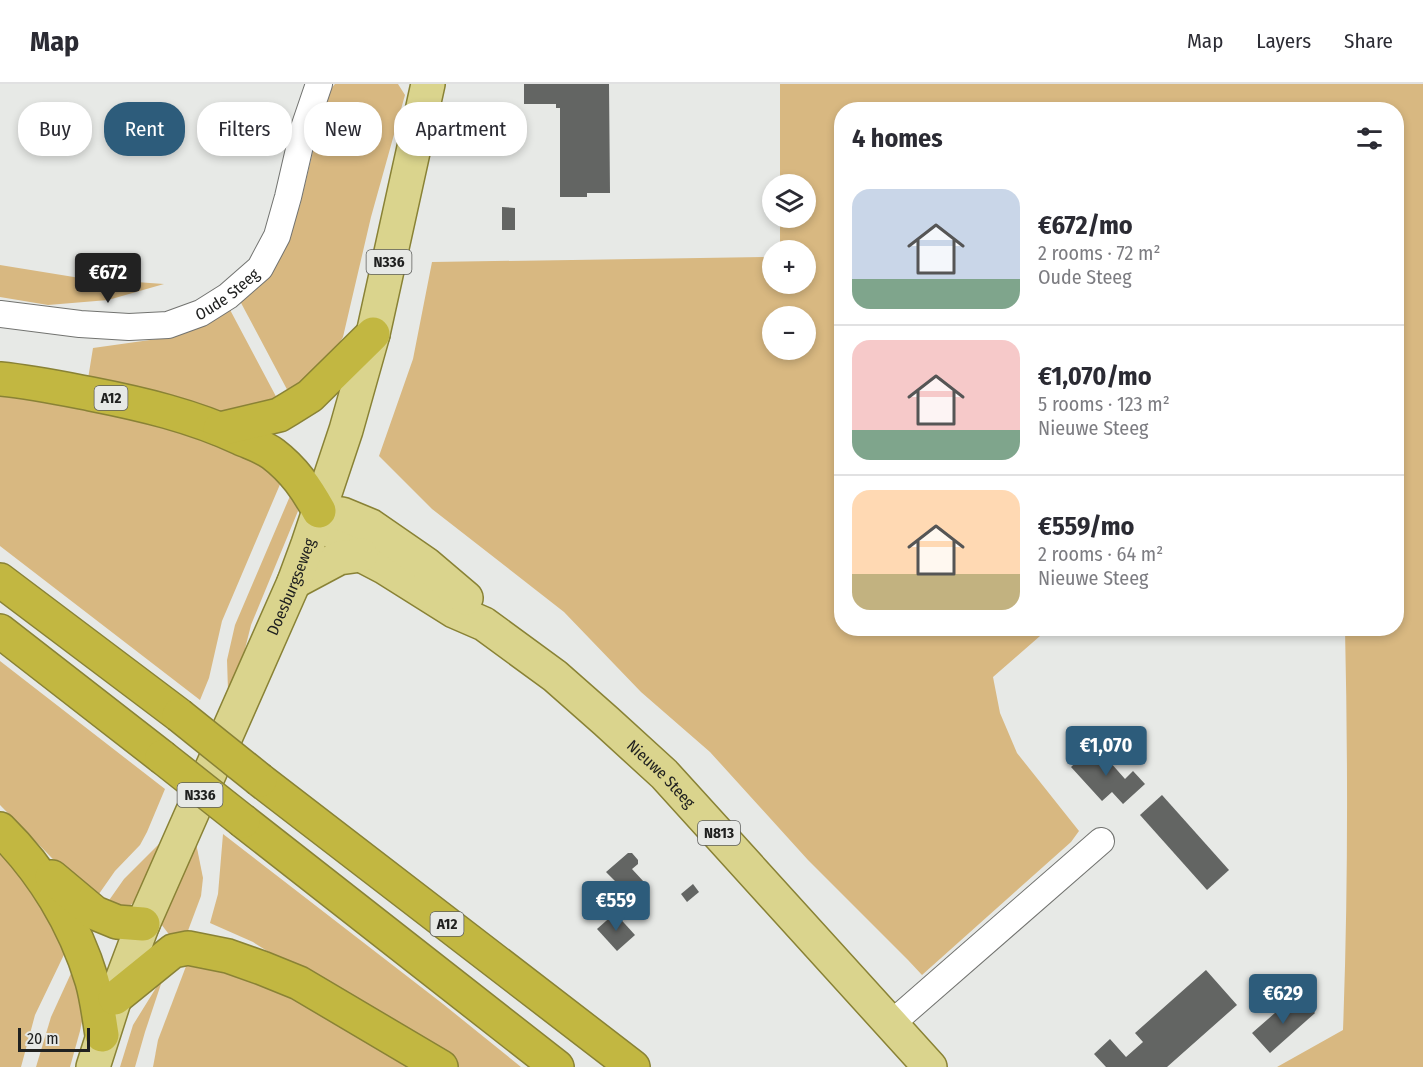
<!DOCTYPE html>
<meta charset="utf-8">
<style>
body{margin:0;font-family:"Fira Sans Condensed",sans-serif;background:#f2f2f3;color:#2b2b33;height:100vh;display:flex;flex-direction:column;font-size:22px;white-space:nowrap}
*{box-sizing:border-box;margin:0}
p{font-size:20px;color:#7c7c81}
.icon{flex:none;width:33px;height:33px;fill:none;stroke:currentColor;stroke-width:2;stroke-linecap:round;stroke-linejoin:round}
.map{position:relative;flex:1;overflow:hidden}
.panel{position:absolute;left:834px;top:18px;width:570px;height:534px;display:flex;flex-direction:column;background:#fff;border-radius:24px;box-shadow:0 3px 9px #0003}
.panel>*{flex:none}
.top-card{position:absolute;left:18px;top:18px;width:570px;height:54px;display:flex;gap:12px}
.fabs{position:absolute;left:762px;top:90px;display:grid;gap:12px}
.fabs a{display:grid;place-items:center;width:54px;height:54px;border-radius:50%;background:#fff;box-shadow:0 3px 9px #0003;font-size:30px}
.scale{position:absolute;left:18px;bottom:15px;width:72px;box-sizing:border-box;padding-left:6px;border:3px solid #202120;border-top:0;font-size:16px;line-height:21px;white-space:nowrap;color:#202120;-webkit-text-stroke:4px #e7e9e6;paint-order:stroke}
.price{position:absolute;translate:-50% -51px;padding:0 14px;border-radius:6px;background:#2d5c7b;color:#fff;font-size:20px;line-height:39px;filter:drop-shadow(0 2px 3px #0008)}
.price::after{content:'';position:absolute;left:50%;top:36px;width:18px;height:14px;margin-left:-9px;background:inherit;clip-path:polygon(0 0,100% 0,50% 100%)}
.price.on{background:#222;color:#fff}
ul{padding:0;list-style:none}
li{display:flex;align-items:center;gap:18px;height:150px;padding:0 18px}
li+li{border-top:2px solid #e1e1e2}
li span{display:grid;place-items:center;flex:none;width:168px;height:120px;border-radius:18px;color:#555}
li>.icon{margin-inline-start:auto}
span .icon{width:72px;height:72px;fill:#fffc;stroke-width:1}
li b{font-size:26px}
h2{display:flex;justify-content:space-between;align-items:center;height:72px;padding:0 18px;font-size:26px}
.pill{padding:0 21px;border-radius:24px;background:#fff;box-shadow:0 3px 9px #0003;font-size:21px;line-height:54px}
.pill.on{background:#2d5c7b;color:#fff}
header{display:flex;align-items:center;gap:36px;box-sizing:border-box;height:84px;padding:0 30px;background:#fff;border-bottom:2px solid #e1e1e2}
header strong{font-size:28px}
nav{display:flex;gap:33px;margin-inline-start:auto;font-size:21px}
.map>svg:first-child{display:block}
.green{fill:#d8b881;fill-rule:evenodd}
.building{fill:#636563}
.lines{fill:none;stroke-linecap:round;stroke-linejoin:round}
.street-casing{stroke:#727370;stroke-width:28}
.primary-casing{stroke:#898235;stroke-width:36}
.highway-casing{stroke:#898235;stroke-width:36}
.street{stroke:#fff;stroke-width:26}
.primary{stroke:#dad48d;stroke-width:33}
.highway{stroke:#c2b741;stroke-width:33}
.highway-bridge-casing{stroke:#898235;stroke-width:36;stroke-linecap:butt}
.highway-bridge{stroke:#c2b741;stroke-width:33}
.labels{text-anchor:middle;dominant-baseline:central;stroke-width:6;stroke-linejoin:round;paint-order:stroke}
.shield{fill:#e7e9e6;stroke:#5c5d5b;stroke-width:1.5}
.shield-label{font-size:15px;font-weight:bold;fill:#202120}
.street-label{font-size:16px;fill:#202120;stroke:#e7e9e6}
</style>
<header>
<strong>Map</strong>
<nav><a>Map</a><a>Layers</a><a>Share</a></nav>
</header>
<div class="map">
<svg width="1423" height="983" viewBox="0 0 1423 983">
<rect width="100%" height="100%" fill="#e7e9e6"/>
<g class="green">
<polygon points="335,0 398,0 405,11 371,133 343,253 323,286 291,313 240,217 271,190 285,162 300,121 327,9"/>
<path d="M780,0H1423V983H1277L1343,946C1348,812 1348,678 1345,545L1396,544V26H842V544L1048,545L993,593L1000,629L1017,669L1079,747L1071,758L922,891L908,876L808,776L710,668L641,608L564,528L432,425L379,372L413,275L432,178L772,173V200H806V166H780V134H806V100H780ZM772,232H806V266H772Z"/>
<polygon points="0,181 80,194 164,200 108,216 48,221 0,213"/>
<polygon points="228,222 280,320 244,329 189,325 87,301 93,264 157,255 190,244"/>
<polygon points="0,306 219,353 284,391 222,537 209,594 200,616 0,462"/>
<polygon points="293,405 298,427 251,541 243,573 228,606 227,576 235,541"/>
<polygon points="0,577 165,705 147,748 140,761 115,787 94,817 0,721"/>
<polygon points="223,750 443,920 521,983 451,983 253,858 210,839 218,810"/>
<path d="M160,759L135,817C125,828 118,824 105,822L124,795Z"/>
<polygon points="196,759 203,794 201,812 186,852 171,853 161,840"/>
<polygon points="0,763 72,854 35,931 21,983 0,983"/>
<polygon points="78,874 84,928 80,947 70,983 36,983 51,933"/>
<polygon points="188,877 269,891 416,983 153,983 158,956"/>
<polygon points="164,891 145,948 135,983 120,983 133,941"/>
</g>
<g class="building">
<polygon points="524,0 609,0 610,109 587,109 587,113 560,113 560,24 556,24 556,20 524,20"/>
<polygon points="502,123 515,124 515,146 502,146"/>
<polygon points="1095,661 1125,695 1133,687 1145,700 1123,720 1112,708 1102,717 1071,683"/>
<polygon points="1162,711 1229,786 1207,806 1140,731"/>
<polygon points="628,769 632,769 638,776 638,780 632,785 644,798 629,812 632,815 620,825 604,808 615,797 606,788"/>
<polygon points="693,800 699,808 687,818 681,810"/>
<polygon points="615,829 635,851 617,867 597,845"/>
<polygon points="1206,886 1237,921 1167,983 1106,983 1094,970 1110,955 1126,973 1143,958 1135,949"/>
<polygon points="1291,915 1298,924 1305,918 1315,929 1270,969 1252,949"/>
</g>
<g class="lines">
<g class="street-casing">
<g id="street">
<path id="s1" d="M0,230L80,240L129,243L168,241L201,229L228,212L260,184L277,152L288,113L304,44L319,0"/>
<polyline points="891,940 1101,757"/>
</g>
</g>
<g class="primary-casing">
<g id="primary">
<path id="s2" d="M319,427L335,449L361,471L384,483L454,527L484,540L555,592L606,637L664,690L930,983"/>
<polyline points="319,427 342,430 371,442 426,480 466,514"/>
<polyline points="294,498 339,474 361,471"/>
<path id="s3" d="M93,983L115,914L143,840L294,498L308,460L346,346L373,250L428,0"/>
</g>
</g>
<g class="highway-casing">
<g id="highway">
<path d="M0,295C31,298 60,304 91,310C142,320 193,332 240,354C251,359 264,363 273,370C294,386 307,405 319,427"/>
<polyline points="220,345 279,331 289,325 310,312 373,250"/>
<polyline points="0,496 179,631"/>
<polyline points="0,547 162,673"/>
<polyline points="260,696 633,983"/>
<polyline points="243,737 557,983"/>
<path d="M0,745C42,786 75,840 92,897C97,914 99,933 102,951"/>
<polyline points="52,793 95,829 117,838 143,840"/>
<polyline points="115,914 173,867 188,864 228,872 262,884 299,899 441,983"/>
</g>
</g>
<use href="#street" class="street"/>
<use href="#primary" class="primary"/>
<use href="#highway" class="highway"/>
<g class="highway-bridge-casing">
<g id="highway-bridge">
<polyline points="179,631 260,696"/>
<polyline points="162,673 243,737"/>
</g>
</g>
<use href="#highway-bridge" class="highway-bridge"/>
</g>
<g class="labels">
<g class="shield">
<rect x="366.5" y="166" width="45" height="24" rx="4.5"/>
<rect x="94.5" y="302" width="33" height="24" rx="4.5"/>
<rect x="177.5" y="699" width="45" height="24" rx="4.5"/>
<rect x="698" y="737" width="42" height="24" rx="4.5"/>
<rect x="430.5" y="828" width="33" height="24" rx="4.5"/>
</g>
<g class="shield-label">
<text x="389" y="178">N336</text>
<text x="111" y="314">A12</text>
<text x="200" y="711">N336</text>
<text x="719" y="749">N813</text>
<text x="447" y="840">A12</text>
</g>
<g class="street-label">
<text stroke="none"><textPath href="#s1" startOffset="236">Oude Steeg</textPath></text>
<text stroke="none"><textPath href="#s3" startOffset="520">Doesburgseweg</textPath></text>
<text stroke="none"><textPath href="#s2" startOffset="435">Nieuwe Steeg</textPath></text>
</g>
</g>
</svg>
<div class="fabs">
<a><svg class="icon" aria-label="layers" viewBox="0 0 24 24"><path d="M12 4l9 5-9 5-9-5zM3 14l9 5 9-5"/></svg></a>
<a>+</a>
<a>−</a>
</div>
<div class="scale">20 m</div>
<b class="price on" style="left:108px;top:220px">€672</b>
<b class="price" style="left:1106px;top:693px">€1,070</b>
<b class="price" style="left:616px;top:848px">€559</b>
<b class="price" style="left:1283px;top:941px">€629</b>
<div class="top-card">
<a class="pill">Buy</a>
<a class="pill on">Rent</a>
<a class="pill">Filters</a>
<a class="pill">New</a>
<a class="pill">Apartment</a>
</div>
<section class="panel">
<h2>4 homes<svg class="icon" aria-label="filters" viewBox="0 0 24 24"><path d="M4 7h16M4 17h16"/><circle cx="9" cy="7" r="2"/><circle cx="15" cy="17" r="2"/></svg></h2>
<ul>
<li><span style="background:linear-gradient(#c9d6e8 75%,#7fa58c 0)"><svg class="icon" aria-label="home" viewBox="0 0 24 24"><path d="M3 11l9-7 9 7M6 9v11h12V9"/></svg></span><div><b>€672/mo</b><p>2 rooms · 72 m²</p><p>Oude Steeg</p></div></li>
<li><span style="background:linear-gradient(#f6c9c9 75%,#7fa58c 0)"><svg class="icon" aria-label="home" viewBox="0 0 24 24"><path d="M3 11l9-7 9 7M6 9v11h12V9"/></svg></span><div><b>€1,070/mo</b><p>5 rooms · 123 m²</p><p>Nieuwe Steeg</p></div></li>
<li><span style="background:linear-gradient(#ffd9b3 70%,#c2b280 0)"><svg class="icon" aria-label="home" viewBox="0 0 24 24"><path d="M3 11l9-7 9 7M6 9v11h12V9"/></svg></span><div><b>€559/mo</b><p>2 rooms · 64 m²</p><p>Nieuwe Steeg</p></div></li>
</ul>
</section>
</div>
